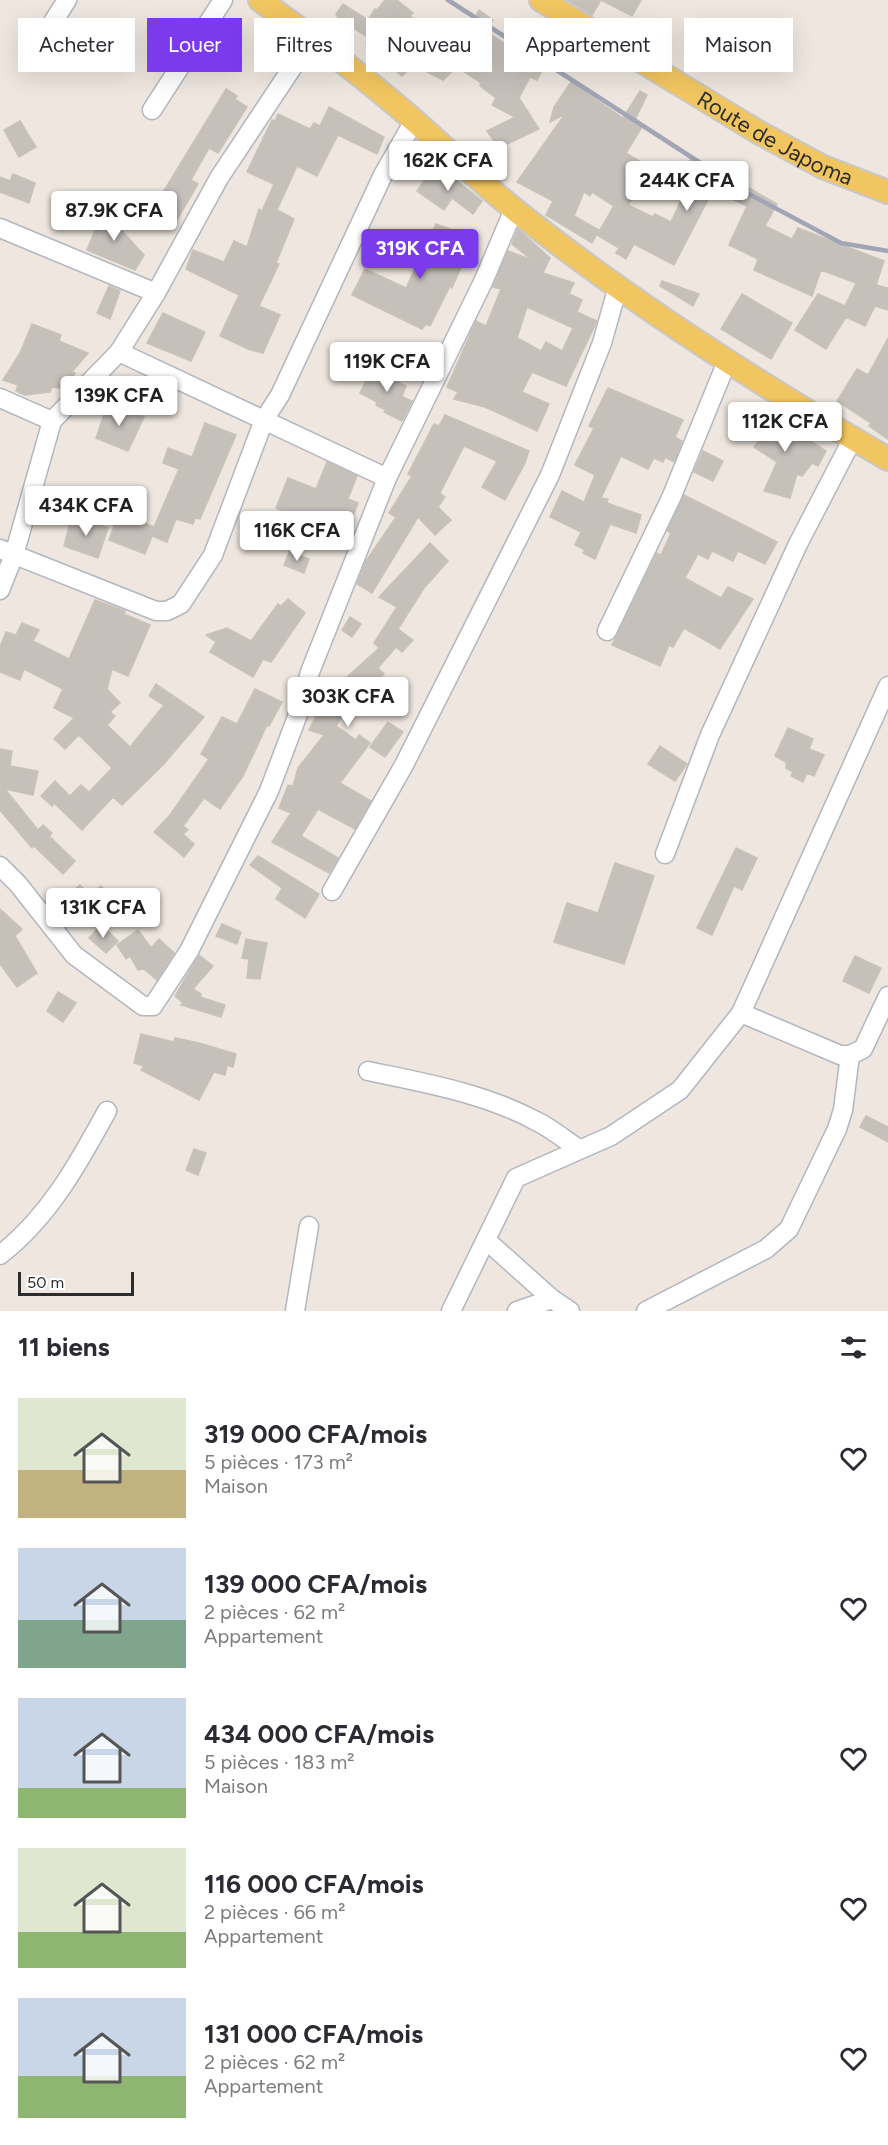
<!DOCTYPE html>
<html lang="fr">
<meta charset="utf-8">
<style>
body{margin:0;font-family:Figtree,sans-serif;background:#f7f7f7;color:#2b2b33;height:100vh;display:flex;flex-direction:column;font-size:22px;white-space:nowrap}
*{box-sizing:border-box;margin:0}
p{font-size:20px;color:#7c7c81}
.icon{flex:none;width:33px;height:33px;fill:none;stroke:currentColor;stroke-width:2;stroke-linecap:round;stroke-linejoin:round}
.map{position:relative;height:1311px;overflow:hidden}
.sheet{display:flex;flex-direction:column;background:#fff;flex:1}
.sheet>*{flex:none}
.top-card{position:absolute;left:18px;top:18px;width:852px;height:54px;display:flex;gap:12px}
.scale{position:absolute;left:18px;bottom:15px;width:116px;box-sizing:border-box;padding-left:6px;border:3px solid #2c2c2c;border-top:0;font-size:16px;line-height:21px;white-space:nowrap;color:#2c2c2c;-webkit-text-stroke:4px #fff;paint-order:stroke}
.price{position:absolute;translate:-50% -51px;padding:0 14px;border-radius:6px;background:#fff;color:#222;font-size:20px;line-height:39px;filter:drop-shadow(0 2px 3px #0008)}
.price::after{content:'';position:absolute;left:50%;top:36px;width:18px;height:14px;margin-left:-9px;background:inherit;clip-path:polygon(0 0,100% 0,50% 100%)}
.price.on{background:#7c3aed;color:#fff}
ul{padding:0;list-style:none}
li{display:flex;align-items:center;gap:18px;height:150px;padding:0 18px}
li span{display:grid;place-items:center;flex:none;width:168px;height:120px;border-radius:0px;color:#555}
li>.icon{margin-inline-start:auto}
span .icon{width:72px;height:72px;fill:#fffc;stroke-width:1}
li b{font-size:26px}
h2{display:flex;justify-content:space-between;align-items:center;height:72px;padding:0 18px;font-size:26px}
.pill{padding:0 21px;border-radius:0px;background:#fff;box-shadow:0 6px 24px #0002;font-size:21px;line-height:54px}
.pill.on{background:#7c3aed;color:#fff}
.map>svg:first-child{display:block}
.building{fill:#c6c0bb;stroke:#c9c2b8;stroke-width:1.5;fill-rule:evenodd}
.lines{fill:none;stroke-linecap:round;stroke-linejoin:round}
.minor-casing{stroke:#b2b6bf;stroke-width:21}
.major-casing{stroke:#c8c8c8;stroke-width:26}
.minor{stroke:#fff;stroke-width:18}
.major{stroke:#f1c560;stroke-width:22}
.rail{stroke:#a1a5b6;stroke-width:4.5}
.labels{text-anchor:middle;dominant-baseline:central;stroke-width:5;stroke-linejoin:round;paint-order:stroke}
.street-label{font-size:22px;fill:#2c2c2c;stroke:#fff}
</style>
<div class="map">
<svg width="888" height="1311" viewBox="0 0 888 1311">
<rect width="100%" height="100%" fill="#eee6df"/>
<g class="building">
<polygon points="385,0 397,0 413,13 410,16 427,30 426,32 444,51 469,19 474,19 479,10 493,20 486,31 507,45 546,64 537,80 530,77 519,98 539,129 499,148 487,131 515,117 492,105 496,98 480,86 481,83 457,67 443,80 414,65 402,76 390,66 395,61 366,43 369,38 338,18 336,14 343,4 368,20 375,9 377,10"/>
<polygon points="567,0 601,0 592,15"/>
<polygon points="601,0 641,0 632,16"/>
<polygon points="571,82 623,118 640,91 647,95 634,122 642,127 626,153 649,167 632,189 637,192 628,205 653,217 655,214 671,222 688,185 680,183 690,160 716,169 777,204 765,226 792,239 798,228 884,261 876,285 888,288 888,310 875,306 865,326 846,317 826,349 795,330 818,294 845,306 856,283 821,270 812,296 754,270 758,259 729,245 747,206 713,190 674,265 634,244 626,259 616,253 619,248 597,235 614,206 592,192 590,196 584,192 574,216 599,230 592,243 546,215 553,201 517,182 565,114 550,122 554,107"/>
<polygon points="226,89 237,96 235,99 247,107 218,153 209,148 191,180 198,184 174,225 151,212"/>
<polygon points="329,107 384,137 377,154 338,135 317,176 297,166 277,210 294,219 276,263 279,264 259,306 280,315 263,353 248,349 220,336 239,295 186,269 193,250 224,262 234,241 247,247 259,209 262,211 274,184 247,172 272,120 275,121 278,114 310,129 314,123 320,126"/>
<polygon points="20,121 36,147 19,157 4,130"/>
<polygon points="433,168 442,175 445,171 482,201 473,214 452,198 444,210 417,191"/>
<polygon points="13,174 35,183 29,203 0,192 0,177 10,181"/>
<polygon points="106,203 117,214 114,222 144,255 135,270 87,250"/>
<polygon points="436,224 474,238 452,288 450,286 430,326 426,324 422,329 352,295 365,269 406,288"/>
<path d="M518,229L550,258L543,273L574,283L569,294L582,300L577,312L597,321L566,386L532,372L522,392L549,404L537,431L485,407L454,399L458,392L447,387L476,321L486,326L501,289L493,287L508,251L532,260L512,244ZM527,307L573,328L562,351L546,342L541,351L517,338Z"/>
<polygon points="662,281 699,294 693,306 660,286"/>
<polygon points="109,286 120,291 110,319 97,313"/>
<polygon points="742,294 792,323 771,359 721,329"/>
<polygon points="163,313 205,332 191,361 147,343"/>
<polygon points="32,324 61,335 59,341 88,353 72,372 75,373 67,389 52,387 50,392 25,395 16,391 18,385 3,380 20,353"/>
<polygon points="888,338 888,439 869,426 871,423 837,401 857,369 868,375"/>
<polygon points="374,365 401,379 399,383 406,386 402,397 412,401 402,421 384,412 386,410 376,405 377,402 360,393"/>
<polygon points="608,388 683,420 675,437 682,441 674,462 665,457 663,462 654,458 648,469 621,456 601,498 608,499 607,503 641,515 636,533 610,524 595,559 583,553 585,550 575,545 581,532 550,517 562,491 584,502 595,475 575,465 594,428 589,426"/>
<polygon points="108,403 144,417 128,451 96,438"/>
<polygon points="762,406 775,414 772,419 796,436 798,433 826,451 818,466 812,463 802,476 797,474 790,498 764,491 777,462 754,447 766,430 752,420"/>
<polygon points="445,415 529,451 525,463 505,500 482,487 497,461 464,446 440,493 445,497 438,507 451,520 435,535 418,517 372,593 357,584 366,561 396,517 389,513 412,476 408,474 434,424 439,426"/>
<polygon points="205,423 236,435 200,519 195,518 193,524 176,519 167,542 152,536 145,554 109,540 119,513 154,527 179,469 163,463 168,448 192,457"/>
<polygon points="703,451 723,461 713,481 694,472"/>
<polygon points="327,462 357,476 348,499 358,503 345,537 276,508 288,478 316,489"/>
<polygon points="684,495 777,542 765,564 738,551 733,561 712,551 708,559 698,554 685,578 721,598 728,587 753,599 720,649 684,628 673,647 669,645 660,666 612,645 657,553 661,555 671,533 667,531"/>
<polygon points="72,515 108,528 98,558 64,546"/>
<polygon points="430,543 448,561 424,588 398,629 413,640 402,652 396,647 378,668 384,674 357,699 354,696 336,726 356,740 359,735 370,743 340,783 371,801 355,829 318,809 301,836 338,858 329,873 272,842 291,813 279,808 288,785 293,786 298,768 324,735 309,730 332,685 335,688 379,648 374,643 397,607 379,597"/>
<polygon points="289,552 309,559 304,573 284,565"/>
<polygon points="288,599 305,613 271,662 263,659 253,677 210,652 216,642 206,635 227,628 251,641 278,604 281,606"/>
<polygon points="95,600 125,611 124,614 150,625 128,676 112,669 107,689 120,703 110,712 115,716 107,725 130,747 164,705 149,696 156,684 204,717 163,765 122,805 113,797 82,830 54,803 52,806 41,796 55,781 70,796 81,785 89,792 112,768 79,735 65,749 54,739 74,718 54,708 63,689 24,669 20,680 0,672 0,647 6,632 16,635 22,623 39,630 33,641 69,659"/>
<polygon points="350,617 361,624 352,637 342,630"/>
<polygon points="255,689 282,702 269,726 267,725 243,776 220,809 204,798 183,826 188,830 183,834 194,844 184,857 154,832 170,815 209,759 201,754 222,717 237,724"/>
<polygon points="388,722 403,732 385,757 370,747"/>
<polygon points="788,728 813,739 809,749 824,755 814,776 807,773 803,782 791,776 793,772 786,768 786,762 775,756"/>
<polygon points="660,746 687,764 675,781 648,764"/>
<polygon points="0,749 12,751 10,766 38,771 33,795 5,789 38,830 43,825 52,833 49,836 75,861 63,874 34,846 32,848 0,810"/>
<polygon points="736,848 757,858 742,890 734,886 712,935 697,928"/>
<polygon points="258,856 319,894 305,918 276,899 282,888 250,865"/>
<polygon points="615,863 654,876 624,964 554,942 567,903 598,913"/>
<polygon points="80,885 89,894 86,897 101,886 115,902 96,919 70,893"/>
<polygon points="0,909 22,929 15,936 37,973 17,987 0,964"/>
<polygon points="222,924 241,932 237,944 216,936"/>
<polygon points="101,925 118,941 106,953 89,938"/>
<polygon points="138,930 151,948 159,939 174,953 157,980 144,969 138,970 130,956 126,959 117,945"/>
<polygon points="246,939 267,943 260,979 247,978 249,959 242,958"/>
<polygon points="199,955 213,966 193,989 201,994 200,997 225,1005 221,1017 181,1005 183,1003 175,996"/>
<polygon points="855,956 881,968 869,993 843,981"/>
<polygon points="58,992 76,1003 63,1022 47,1011"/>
<polygon points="141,1034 174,1042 175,1038 199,1043 236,1054 233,1067 227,1065 225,1075 214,1072 199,1100 141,1070 144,1066 134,1063"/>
<polygon points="866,1116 888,1127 888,1142 860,1127"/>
<polygon points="194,1149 206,1153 198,1175 186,1170"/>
</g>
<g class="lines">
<g class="minor-casing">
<g id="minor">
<polyline points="44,36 67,0"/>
<polyline points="152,110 223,0"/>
<polyline points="0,228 156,293"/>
<polyline points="119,352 387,478 483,282 514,209"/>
<polyline points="0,398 52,421"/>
<polyline points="0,549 156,611 167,611 181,604 213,555 264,420 280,395 383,175 414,121"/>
<polyline points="0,590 14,555 52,421 119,352 156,293 219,178 312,38"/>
<polyline points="607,631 671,498 728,359"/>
<polyline points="665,854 710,735 798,544 853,438"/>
<polyline points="0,866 18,884 74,955 143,1006 153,1006 189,951 269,791 300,709 310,672 387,478"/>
<polyline points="332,891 404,765 550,475 602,343 618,286"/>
<polyline points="741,1013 840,1055 850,1055 863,1049 888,996"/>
<path d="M368,1071C425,1083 484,1093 536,1121C551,1128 565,1140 579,1149"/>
<polyline points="486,1240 552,1299 570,1311"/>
<path d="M0,1255C49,1217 78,1164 107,1111"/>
<polyline points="295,1311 309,1226"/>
<polyline points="451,1311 516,1178 611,1136 680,1090 741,1013 888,686"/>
<polyline points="517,1311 552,1299"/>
<polyline points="646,1311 766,1249 789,1229 837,1129 843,1110 850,1055"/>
</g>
</g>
<g class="major-casing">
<g id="major">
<path d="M260,0C314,39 367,79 417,123C450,152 481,183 515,210C629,301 762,386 888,459"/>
<path id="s1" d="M541,0L758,132L823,167L888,192"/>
</g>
</g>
<use href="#minor" class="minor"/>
<use href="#major" class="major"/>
<polyline class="rail" points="448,0 747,193 841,243 888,251"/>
</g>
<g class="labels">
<g class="street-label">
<text stroke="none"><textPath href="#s1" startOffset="272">Route de Japoma</textPath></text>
</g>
</g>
</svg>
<div class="scale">50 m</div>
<b class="price" style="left:448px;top:192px">162K CFA</b>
<b class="price" style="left:687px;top:212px">244K CFA</b>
<b class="price" style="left:114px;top:242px">87.9K CFA</b>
<b class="price on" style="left:420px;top:280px">319K CFA</b>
<b class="price" style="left:387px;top:393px">119K CFA</b>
<b class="price" style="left:119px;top:427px">139K CFA</b>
<b class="price" style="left:785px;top:453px">112K CFA</b>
<b class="price" style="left:86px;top:537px">434K CFA</b>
<b class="price" style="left:297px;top:562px">116K CFA</b>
<b class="price" style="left:348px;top:728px">303K CFA</b>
<b class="price" style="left:103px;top:939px">131K CFA</b>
<div class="top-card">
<a class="pill">Acheter</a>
<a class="pill on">Louer</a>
<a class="pill">Filtres</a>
<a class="pill">Nouveau</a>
<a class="pill">Appartement</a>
<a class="pill">Maison</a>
</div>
</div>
<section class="sheet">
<h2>11 biens<svg class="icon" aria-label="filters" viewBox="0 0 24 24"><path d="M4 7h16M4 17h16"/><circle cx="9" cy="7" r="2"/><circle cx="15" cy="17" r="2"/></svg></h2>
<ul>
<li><span style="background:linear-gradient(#dfe7d0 60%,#c2b280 0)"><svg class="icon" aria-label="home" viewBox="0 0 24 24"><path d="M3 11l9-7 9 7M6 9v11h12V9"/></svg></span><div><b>319 000 CFA/mois</b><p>5 pièces · 173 m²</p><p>Maison</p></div><svg class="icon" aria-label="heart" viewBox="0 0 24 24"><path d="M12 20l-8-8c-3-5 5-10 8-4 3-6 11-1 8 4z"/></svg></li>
<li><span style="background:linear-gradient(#c9d6e8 60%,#7fa58c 0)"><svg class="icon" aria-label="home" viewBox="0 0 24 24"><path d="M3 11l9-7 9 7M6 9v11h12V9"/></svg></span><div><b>139 000 CFA/mois</b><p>2 pièces · 62 m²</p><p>Appartement</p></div><svg class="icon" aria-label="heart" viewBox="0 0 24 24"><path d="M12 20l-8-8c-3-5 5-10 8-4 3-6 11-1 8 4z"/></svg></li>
<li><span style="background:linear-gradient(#c9d6e8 75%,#8fb573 0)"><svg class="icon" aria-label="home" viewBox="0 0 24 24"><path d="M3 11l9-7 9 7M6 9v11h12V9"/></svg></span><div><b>434 000 CFA/mois</b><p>5 pièces · 183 m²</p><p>Maison</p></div><svg class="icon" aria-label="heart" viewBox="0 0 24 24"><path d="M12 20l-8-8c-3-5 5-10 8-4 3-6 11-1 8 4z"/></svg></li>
<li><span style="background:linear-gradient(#dfe7d0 70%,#8fb573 0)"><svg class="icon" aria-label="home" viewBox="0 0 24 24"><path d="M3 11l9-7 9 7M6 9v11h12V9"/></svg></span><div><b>116 000 CFA/mois</b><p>2 pièces · 66 m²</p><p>Appartement</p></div><svg class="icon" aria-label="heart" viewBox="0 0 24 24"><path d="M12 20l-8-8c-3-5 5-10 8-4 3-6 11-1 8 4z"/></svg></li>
<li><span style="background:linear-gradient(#c9d6e8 65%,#8fb573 0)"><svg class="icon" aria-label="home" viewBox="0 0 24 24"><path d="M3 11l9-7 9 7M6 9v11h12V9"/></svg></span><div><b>131 000 CFA/mois</b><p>2 pièces · 62 m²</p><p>Appartement</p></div><svg class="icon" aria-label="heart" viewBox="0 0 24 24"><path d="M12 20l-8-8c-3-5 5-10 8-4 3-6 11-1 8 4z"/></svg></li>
</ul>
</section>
